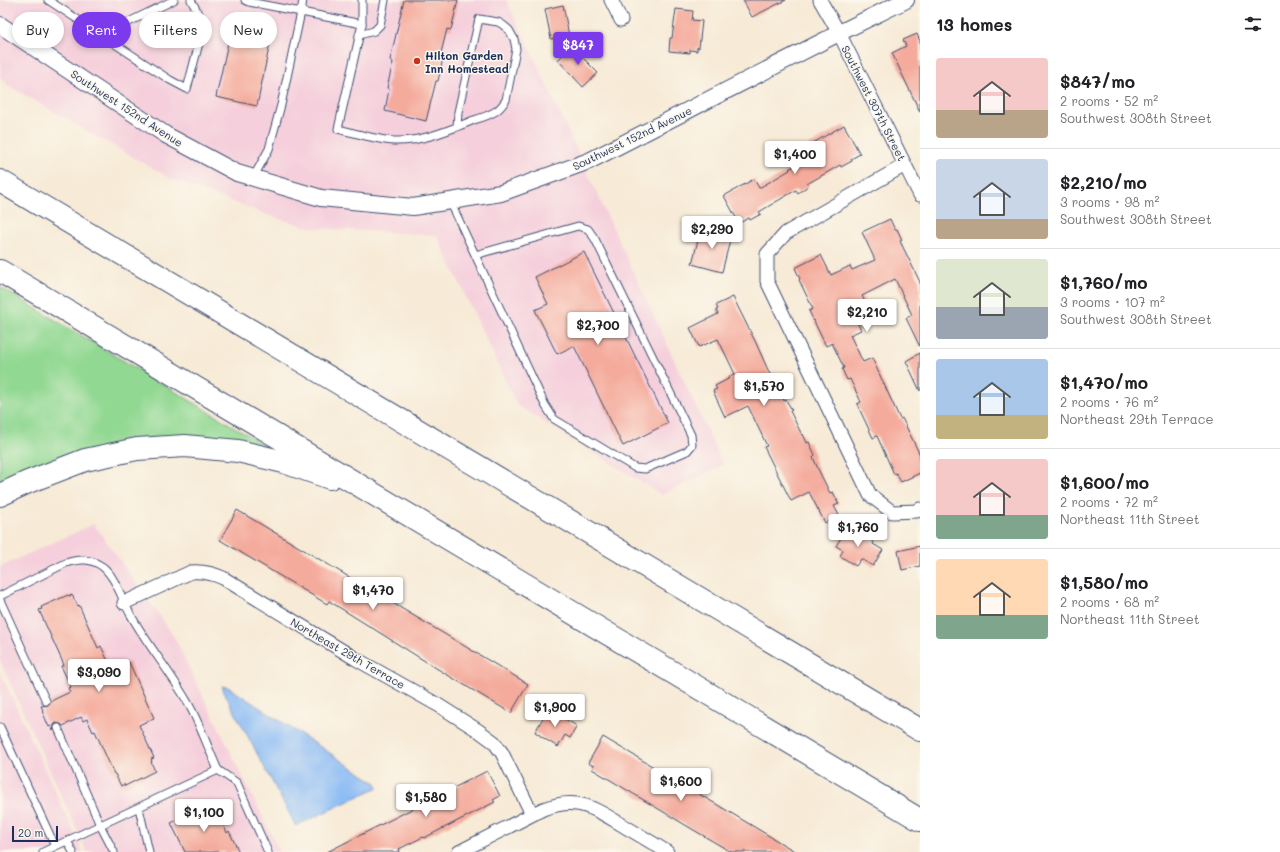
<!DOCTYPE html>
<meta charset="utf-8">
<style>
body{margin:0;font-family:Mali,sans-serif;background:#f6f6f6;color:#202124;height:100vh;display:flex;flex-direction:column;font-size:15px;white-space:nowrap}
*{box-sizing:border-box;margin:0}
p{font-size:13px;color:#757577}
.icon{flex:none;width:22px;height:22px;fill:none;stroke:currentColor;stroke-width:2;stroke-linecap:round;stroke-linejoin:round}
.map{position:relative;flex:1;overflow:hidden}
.panel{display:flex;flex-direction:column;background:#fff;width:360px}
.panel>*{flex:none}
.banner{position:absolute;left:12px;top:12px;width:380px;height:36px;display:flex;gap:8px}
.scale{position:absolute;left:12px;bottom:10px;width:46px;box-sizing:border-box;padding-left:4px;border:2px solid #1b2f5e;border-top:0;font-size:11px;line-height:14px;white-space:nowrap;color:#1b2f5e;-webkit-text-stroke:3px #fbf7ec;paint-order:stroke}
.price{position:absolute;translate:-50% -34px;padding:0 9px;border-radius:4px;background:#fff;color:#222;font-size:13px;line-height:26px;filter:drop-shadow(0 1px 2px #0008)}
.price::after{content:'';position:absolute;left:50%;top:24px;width:12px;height:9px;margin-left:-6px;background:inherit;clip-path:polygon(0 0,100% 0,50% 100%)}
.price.active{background:#7c3aed;color:#fff}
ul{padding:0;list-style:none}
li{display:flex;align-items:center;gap:12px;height:100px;padding:0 16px}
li+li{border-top:1px solid #e0e0e0}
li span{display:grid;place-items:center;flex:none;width:112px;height:80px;border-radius:4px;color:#555}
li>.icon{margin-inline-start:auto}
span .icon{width:48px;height:48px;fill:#fffc;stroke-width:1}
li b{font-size:17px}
h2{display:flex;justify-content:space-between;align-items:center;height:48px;padding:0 16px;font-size:17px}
.chip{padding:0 14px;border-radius:18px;background:#fff;box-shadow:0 2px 6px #0003;font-size:14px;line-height:36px}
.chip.active{background:#7c3aed;color:#fff}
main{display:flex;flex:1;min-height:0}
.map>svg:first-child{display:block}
.built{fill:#f5cfdc}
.green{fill:#91d892;stroke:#568478}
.water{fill:#88baf5;stroke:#5274aa}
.building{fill:#f4ab9c}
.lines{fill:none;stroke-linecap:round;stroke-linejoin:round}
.service-casing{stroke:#3c4b70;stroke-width:9}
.minor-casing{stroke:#3c4b70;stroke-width:15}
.tertiary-casing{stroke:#3c4b70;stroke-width:18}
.motorway-casing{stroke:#3c4b70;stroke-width:24}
.service{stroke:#fff;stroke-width:7}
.minor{stroke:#fff;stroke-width:13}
.tertiary{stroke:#fff;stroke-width:16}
.motorway{stroke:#fff;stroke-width:22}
.poi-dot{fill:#c8321e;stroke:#fbf7ec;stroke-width:1.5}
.labels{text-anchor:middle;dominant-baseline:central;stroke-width:3;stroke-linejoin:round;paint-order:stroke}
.poi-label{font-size:11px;font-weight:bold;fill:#1b2f5e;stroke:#fbf7ec;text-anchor:start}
.street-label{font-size:11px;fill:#1b2f5e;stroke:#fbf7ec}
</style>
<main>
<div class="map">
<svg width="920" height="852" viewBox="0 0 920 852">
<rect width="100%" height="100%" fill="#fbf7ec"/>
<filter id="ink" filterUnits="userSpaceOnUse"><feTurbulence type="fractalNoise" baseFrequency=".025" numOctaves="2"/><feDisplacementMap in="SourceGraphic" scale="8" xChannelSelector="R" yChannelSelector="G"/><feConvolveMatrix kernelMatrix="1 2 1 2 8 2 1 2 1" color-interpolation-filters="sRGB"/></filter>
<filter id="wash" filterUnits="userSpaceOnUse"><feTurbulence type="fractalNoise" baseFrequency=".012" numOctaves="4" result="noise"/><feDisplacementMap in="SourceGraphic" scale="16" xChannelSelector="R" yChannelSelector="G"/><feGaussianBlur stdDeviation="0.9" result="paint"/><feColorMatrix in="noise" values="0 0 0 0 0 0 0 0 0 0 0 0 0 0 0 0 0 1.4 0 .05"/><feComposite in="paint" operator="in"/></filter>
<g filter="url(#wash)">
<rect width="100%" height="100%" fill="#f7ead6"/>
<g class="built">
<polygon points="0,0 506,0 529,47 723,465 662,495 517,405 437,235 313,228 279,219 173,180 9,86 0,78"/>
<polygon points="94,524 173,635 280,852 87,852 0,661 0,567"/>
<polygon points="0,672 83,852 0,852"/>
</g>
<polygon class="green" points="0,287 268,447 212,441 0,487"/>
<polygon class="water" points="222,686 228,687 376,783 378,787 296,826 224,692"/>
<g id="blocks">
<g class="building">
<polygon points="404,0 458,0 451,30 447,29 441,53 444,54 438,81 436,81 426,121 385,111 389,89 387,88 393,62 390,60"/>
<polygon points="743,0 786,0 752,17"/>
<polygon points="563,5 569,36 551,39 545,9"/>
<polygon points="676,9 693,11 692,20 702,21 699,48 697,47 697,51 690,50 690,53 669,51 670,38 672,38"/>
<polygon points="231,29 271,38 257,106 216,97"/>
<polygon points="917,34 920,41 920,112 892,53 906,46 903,40"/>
<polygon points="574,44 583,54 581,56 598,73 583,87 558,60"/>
<polygon points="844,125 860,154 851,159 852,161 841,167 840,165 807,184 808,186 798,193 796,190 769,206 759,212 761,214 750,220 749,218 739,223 724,196 754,179 759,188 790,170 789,169 801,162 796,153"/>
<polygon points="890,219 895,230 897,229 902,240 900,241 920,282 920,347 906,318 912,315 895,279 862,296 870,312 855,318 861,330 850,335 863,362 872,358 900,419 902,418 920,455 920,473 901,482 896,473 894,474 877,436 873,438 857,404 861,402 850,379 847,380 842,369 844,368 832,343 826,346 809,311 813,309 799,280 800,279 795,268 821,255 831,275 850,266 852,270 875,260 862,232"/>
<polygon points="701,228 731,236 722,272 692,264"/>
<polygon points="584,252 668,423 623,446 574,346 557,354 535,310 548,304 535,277"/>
<polygon points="733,297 755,341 778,392 780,391 784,401 786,400 792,410 790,411 802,435 803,434 807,443 809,442 815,455 813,457 818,469 830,493 833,492 839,504 834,506 839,515 825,523 809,492 791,501 764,447 767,446 748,406 725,417 713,391 717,389 715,386 730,378 729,376 735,374 718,339 699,347 690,328 718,314 716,310 718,309 716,305"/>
<polygon points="920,353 920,391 906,361"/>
<polygon points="237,510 528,684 511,713 436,668 329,601 327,604 220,540"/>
<polygon points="847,528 860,535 861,534 874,542 873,544 883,550 873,566 861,559 856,566 840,556 843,550 836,546"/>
<polygon points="920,546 920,566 902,570 898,551"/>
<polygon points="68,595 69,596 72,595 78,606 79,605 98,648 101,646 111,668 114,667 115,668 129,662 154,718 139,725 154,758 151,759 152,762 151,762 155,771 125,786 124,784 121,786 115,774 114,774 95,731 93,732 87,719 83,721 81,717 63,726 61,724 56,723 54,725 53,731 51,726 49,727 42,711 43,710 41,706 48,705 51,701 70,692 68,688 71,687 61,666 64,665 39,610 42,609 41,607"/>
<polygon points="548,709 577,726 570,738 565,735 558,747 540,736 540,735 535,732"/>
<polygon points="603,737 721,807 796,852 731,852 692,829 592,769 594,766 588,763"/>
<polygon points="487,771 500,796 493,800 495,802 424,838 423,837 399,849 400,852 327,852"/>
<polygon points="212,807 216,815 219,815 227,833 229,831 239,852 185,852 171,823 195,811 196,814"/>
</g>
</g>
</g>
<g filter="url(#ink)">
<use href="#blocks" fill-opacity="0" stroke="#3c4b70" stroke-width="1"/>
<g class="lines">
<g class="service-casing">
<g id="service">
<polyline points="48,0 170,80 187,89 203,28 202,20 191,0"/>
<polyline points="245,0 249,2 301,12 303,0"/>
<path d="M362,24L338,129C355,133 377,140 394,141C422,142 449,130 474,120C481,118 490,115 496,111C501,108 503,104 506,100L516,49L514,39L509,30L503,25L498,22L479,19L458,112L457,127"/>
<polyline points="102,35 174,0"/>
<polyline points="359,35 374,31 380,25 385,0"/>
<polyline points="253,178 269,149 281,105 301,12 362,24 362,0"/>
<polyline points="450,201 545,405 554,419 635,468 645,469 687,451 692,445 691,435 595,239 588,229 578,226 475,255"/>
<path d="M0,596L66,563C79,559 91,558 103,567C117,579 122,601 132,617C149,647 171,673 188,703C200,724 208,748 218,770L43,852"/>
<polyline points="0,600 46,701"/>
<polyline points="0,727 55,846"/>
<polyline points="58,728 100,825 114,852"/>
<polyline points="218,770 237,783 268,852"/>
<polyline points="139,808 149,852"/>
<polyline points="67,841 73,852"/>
</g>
</g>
<g class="minor-casing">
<g id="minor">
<polyline points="611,0 621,20"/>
<polyline points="820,0 839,33 920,195"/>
<polyline points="905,165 786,233 767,254 767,281 870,495 892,512 917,511 920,509"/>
<path d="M124,603L191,572C203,571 212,573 223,578L356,659L438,705L479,731L494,742L502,753L532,814"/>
<path d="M459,852L543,809C554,805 565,802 577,804C593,806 610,818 624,826C639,835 653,843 667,852"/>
</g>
</g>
<g class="tertiary-casing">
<polyline id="tertiary" points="0,25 166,135 237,173 321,198 413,207 501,193 589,161 839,33 906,0"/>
</g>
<g class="motorway-casing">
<g id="motorway">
<polyline points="0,181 920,730"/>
<polyline points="0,271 920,820"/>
<polyline points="0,495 28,482 85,460 137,449 185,446 238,451 284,462 330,478"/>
</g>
</g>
<use href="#service" class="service"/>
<use href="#minor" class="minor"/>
<use href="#tertiary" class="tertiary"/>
<use href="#motorway" class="motorway"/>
</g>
</g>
<circle class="poi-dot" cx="417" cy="61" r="4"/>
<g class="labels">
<g class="poi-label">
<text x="425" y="55">Hilton Garden<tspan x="425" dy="13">Inn Homestead</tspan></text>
</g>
<g class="street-label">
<text transform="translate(874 103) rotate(63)">Southwest 307th Street</text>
<text transform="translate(127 108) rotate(33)">Southwest 152nd Avenue</text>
<text transform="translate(632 138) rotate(-26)">Southwest 152nd Avenue</text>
<text transform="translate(348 653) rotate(30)">Northeast 29th Terrace</text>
</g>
</g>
</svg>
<div class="scale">20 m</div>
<b class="price active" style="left:578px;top:66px">$847</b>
<b class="price" style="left:795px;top:175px">$1,400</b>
<b class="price" style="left:712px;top:250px">$2,290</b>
<b class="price" style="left:867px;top:333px">$2,210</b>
<b class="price" style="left:598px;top:346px">$2,700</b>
<b class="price" style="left:764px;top:407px">$1,570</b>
<b class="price" style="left:858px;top:548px">$1,760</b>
<b class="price" style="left:373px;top:611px">$1,470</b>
<b class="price" style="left:99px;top:693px">$3,090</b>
<b class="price" style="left:555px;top:728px">$1,900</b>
<b class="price" style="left:681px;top:802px">$1,600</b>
<b class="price" style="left:426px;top:818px">$1,580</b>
<b class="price" style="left:204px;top:833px">$1,100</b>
<div class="banner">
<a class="chip">Buy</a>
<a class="chip active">Rent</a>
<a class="chip">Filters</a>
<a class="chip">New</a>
</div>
</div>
<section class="panel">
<h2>13 homes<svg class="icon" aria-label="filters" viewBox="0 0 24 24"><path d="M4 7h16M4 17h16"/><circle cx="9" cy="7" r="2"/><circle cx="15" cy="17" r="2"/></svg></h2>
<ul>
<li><span style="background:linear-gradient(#f6c9c9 65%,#b9a48a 0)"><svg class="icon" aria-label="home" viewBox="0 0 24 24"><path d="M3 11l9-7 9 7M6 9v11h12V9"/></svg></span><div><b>$847/mo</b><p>2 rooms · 52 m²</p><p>Southwest 308th Street</p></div></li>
<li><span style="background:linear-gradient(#c9d6e8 75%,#b9a48a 0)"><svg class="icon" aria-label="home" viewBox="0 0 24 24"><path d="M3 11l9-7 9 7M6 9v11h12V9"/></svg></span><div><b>$2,210/mo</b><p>3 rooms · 98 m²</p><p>Southwest 308th Street</p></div></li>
<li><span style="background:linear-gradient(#dfe7d0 60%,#9aa5b1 0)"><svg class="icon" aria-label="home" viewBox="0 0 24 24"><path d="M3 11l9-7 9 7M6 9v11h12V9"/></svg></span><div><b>$1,760/mo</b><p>3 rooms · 107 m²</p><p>Southwest 308th Street</p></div></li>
<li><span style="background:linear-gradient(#a9c7e8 70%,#c2b280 0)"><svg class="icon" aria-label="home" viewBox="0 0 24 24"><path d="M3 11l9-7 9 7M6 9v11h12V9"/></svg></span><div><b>$1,470/mo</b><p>2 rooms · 76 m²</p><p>Northeast 29th Terrace</p></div></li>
<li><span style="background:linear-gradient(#f6c9c9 70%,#7fa58c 0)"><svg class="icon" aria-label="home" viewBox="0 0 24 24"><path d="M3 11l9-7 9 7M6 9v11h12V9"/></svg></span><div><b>$1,600/mo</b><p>2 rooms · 72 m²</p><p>Northeast 11th Street</p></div></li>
<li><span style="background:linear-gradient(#ffd9b3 70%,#7fa58c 0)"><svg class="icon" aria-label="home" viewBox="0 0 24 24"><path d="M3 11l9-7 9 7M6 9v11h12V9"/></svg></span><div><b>$1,580/mo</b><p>2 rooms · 68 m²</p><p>Northeast 11th Street</p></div></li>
</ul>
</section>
</main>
